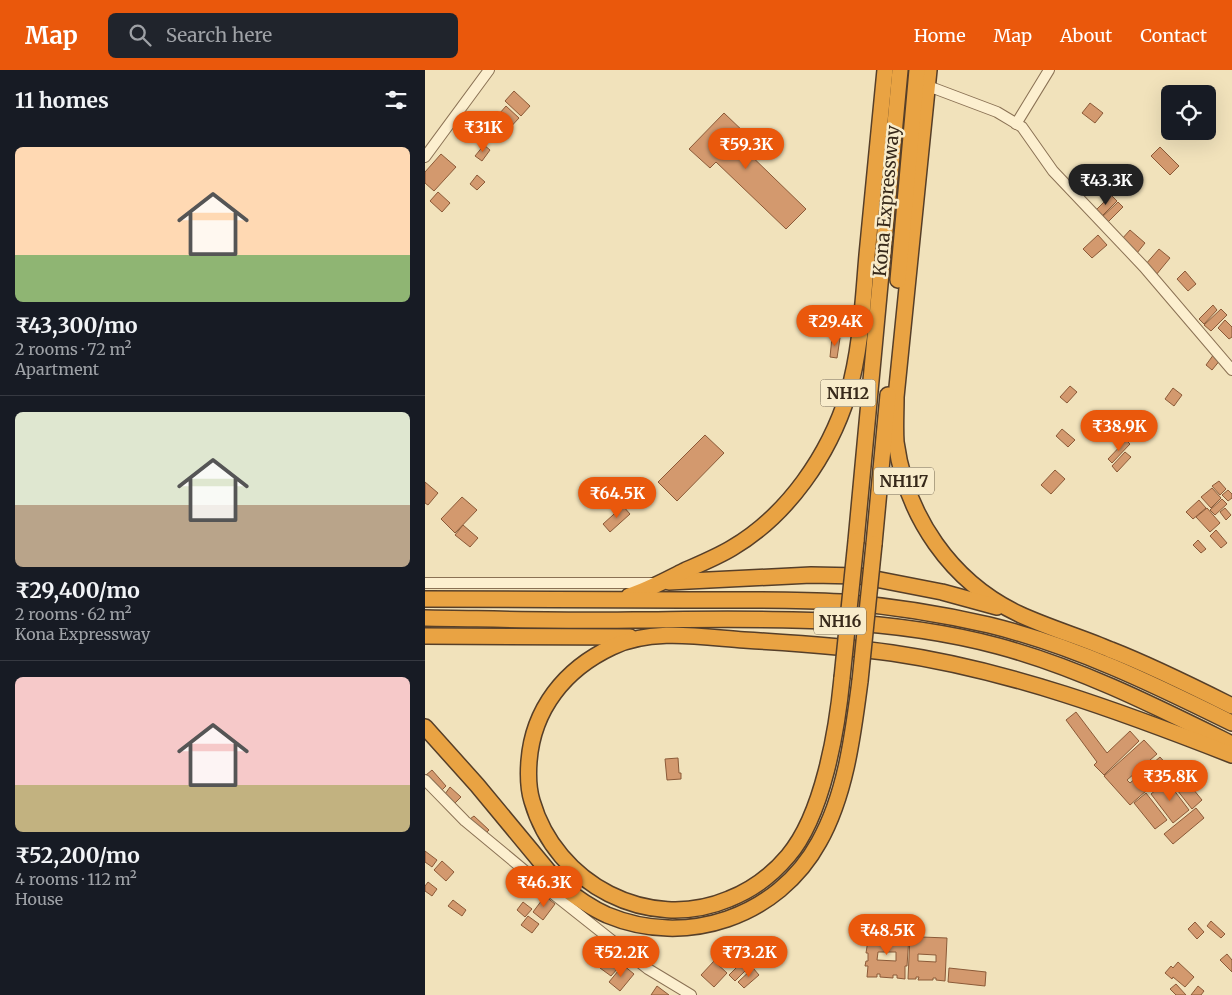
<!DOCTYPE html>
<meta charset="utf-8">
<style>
body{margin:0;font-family:Merriweather,serif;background:#20242c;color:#f1f3f6;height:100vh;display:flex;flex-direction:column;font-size:19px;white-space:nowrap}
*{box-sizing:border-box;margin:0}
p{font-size:16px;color:#9ea1a6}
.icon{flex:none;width:28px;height:28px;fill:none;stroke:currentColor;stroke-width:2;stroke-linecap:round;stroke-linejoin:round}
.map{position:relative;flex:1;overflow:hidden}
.drawer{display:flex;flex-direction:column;background:#171b24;width:425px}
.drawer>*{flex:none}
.tools{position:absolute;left:736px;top:15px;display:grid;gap:10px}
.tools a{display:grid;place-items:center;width:55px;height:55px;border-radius:8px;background:#171b24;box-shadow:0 5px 20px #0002;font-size:25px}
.price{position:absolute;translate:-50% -42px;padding:0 11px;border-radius:18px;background:#ea580c;color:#fff;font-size:16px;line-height:32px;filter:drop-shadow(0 1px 2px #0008)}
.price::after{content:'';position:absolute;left:50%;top:30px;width:15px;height:11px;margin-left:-8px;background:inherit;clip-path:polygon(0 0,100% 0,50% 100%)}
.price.on{background:#222;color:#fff}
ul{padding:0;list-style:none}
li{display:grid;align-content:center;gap:10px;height:265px;padding:0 15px}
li+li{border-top:1px solid #363941}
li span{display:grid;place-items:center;height:155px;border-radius:8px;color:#555}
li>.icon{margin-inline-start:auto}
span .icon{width:90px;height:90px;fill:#fffc;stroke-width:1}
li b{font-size:21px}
h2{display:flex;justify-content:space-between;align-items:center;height:60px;padding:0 15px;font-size:21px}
header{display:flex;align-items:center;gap:30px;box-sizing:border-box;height:70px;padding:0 25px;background:#ea580c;color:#fff}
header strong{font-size:24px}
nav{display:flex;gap:28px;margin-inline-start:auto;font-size:18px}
.search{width:350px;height:45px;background:#20242c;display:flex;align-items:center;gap:12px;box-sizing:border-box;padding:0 18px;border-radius:8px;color:#9ea1a6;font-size:19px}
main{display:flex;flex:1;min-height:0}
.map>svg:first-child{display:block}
.building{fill:#d3996e;stroke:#8b5a38;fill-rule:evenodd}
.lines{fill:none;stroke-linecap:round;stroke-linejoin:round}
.minor-casing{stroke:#8a7154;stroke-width:12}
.highway-casing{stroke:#563f29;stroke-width:18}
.minor{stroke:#fcefcf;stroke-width:10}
.highway{stroke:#e9a343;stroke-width:15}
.highway-bridge-casing{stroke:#563f29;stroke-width:18;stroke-linecap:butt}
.highway-bridge{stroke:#e9a343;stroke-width:15}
.labels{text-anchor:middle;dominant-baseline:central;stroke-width:5;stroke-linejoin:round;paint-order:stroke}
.shield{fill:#f8eccb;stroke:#71644f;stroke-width:1}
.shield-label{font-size:16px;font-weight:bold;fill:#37291a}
.street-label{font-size:18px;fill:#37291a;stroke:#f8eccb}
</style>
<header>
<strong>Map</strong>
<div class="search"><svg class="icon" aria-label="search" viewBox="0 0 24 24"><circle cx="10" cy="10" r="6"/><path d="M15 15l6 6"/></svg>Search here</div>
<nav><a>Home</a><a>Map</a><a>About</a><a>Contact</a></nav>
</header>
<main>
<section class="drawer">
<h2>11 homes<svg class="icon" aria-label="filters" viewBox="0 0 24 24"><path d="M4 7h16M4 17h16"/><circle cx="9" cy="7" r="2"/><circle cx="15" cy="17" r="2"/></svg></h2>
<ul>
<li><span style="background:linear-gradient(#ffd9b3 70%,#8fb573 0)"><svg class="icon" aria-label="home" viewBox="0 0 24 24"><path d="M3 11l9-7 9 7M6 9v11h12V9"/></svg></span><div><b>₹43,300/mo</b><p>2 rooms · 72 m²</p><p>Apartment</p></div></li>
<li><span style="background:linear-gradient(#dfe7d0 60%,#b9a48a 0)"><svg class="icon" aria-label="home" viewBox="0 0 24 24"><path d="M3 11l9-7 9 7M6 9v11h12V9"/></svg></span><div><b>₹29,400/mo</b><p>2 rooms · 62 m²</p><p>Kona Expressway</p></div></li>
<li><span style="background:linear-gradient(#f6c9c9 70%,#c2b280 0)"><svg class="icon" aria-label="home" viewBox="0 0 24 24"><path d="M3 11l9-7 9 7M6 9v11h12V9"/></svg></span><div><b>₹52,200/mo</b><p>4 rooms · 112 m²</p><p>House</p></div></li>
</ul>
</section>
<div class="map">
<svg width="807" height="925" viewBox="0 0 807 925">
<rect width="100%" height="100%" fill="#f1e2bb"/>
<g class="building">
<polygon points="89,21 105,36 96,46 80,31"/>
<polygon points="665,33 678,43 670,53 657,43"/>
<polygon points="81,36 94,48 81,62 68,51"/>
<polygon points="299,43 322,65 314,74 381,139 361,159 291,92 285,98 264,79"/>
<polygon points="40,50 52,59 48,64 36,55"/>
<polygon points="59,75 65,80 57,91 50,86"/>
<polygon points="735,77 754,96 745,105 726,86"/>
<polygon points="16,84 31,97 9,121 0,113 0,102"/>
<polygon points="52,105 60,112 52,120 45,114"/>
<polygon points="13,122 25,133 17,142 5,131"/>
<polygon points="686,125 692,131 676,147 670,141"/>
<polygon points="693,132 698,137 682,153 677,147"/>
<polygon points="705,160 720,173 712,183 696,170"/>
<polygon points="673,165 682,175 667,188 658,179"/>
<polygon points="734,179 745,188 731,205 720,195"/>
<polygon points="760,201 771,214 763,221 752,209"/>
<polygon points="788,235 792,240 779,254 774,249"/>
<polygon points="796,239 802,245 786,261 779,255"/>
<polygon points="800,250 807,257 807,267 804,269 793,258"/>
<polygon points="407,267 415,268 412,288 405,287"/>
<polygon points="789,284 796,289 787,300 781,295"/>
<polygon points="645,316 652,322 642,333 635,327"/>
<polygon points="748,318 757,325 749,336 740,329"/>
<polygon points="697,344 712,358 698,370 684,357"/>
<polygon points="637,359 650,370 643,377 631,366"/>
<polygon points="280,365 299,383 252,431 233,412"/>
<polygon points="701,370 705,374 687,393 683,389"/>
<polygon points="700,382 706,387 692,402 687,396"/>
<polygon points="630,400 640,409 626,424 616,415"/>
<polygon points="794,411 801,419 795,425 787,416"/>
<polygon points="0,412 13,423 3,435 0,433"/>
<polygon points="787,418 796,428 786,438 776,427"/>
<polygon points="803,420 807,424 807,428 803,431 797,425"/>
<polygon points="37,427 52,440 30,463 16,449"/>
<polygon points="797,429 802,434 790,445 785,440"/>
<polygon points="774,430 781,438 768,449 761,442"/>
<polygon points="198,436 205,444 185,462 178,454"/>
<polygon points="782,438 795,453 785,462 771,447"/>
<polygon points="800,438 806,445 801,450 795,442"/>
<polygon points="38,455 53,468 45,477 30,465"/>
<polygon points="791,460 802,473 796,478 785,466"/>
<polygon points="773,470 781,479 776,483 768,475"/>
<polygon points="651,642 682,683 705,661 714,671 679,705 669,695 672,692 641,650"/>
<polygon points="719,670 732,684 702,710 705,713 735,687 746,699 705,735 679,706"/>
<polygon points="253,688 254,703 256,703 256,709 242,710 240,689"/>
<polygon points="7,700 21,716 16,721 1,705"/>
<polygon points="755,703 777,730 767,739 745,711"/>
<polygon points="742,711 764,740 748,753 726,724"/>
<polygon points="25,717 36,727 30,733 20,724"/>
<polygon points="721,723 742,750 730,759 709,733"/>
<polygon points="771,738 779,748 748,774 739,764"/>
<polygon points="49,746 64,760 60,764 45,749"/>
<polygon points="0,781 12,790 7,797 0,792"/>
<polygon points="17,791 29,802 21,811 9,800"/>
<polygon points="101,806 110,814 99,827 90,820"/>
<polygon points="3,812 12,819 7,826 0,821 0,816"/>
<polygon points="120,826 130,834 118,850 108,842"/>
<polygon points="28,830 41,840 37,846 23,836"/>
<polygon points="98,832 107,839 100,847 92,840"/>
<polygon points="103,846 114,854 107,863 96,855"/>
<polygon points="786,851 800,864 796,868 782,856"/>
<polygon points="770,852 779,862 772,869 763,859"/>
<path d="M444,864L469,865V868H475L476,866H484L482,896H480V909L472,908V905H468V908L455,907V904H452V907H442L443,896H440L441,891H443V883H441ZM453,882H471V891L452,890Z"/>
<path d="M485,866L493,867V869H497V867L522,868L520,911L511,910V908H508V910H493L494,907H491V909H483ZM493,884L511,885V892L493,891Z"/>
<polygon points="189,881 200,890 186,906 175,898"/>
<polygon points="802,884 807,890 807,902 795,890"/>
<polygon points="319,890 325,896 310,911 304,905"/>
<polygon points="289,891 302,903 289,917 276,905"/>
<polygon points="753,892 769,907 760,917 748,907 747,909 740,903 746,896 748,898"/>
<polygon points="198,895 209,904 195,921 184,912"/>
<polygon points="328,898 334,905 319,918 313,912"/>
<polygon points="524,898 561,902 560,916 523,912"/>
<polygon points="751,914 761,925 751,925 745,919"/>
<polygon points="232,916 244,925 226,925"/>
<polygon points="773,916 779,921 776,925 766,925"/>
</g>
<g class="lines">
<g class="minor-casing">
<g id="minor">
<polyline points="503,16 572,42 597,57 628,101 719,197 807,300"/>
<polyline points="591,54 624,0"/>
<polyline points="0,87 64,0"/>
<polyline points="0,513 229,513"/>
<polyline points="0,710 40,751 122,819 223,899 266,925"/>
</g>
</g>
<g class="highway-casing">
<g id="highway">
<path d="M504,0L471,327C471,342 470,357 471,372C481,446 526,512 594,544C624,558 656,567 686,580C727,596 767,616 807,636"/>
<polyline points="473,210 492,0"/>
<polyline points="431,471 475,0"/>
<polyline points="449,474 463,325"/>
<polyline points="244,512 386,505 435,506 517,522 572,537"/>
<path d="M204,526C223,520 241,510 259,501C275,494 292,487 307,478C363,445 404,385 423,324C436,279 438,231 442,185C448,123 454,62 460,0"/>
<path d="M0,529C86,529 172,530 258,530C311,530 364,529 416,532C466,536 516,544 564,555C650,576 728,614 807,653"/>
<path d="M0,548C69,549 139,551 208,550C331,549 453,544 573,576C655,598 732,637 807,674"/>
<polyline points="0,566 205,567"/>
<path d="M417,608C412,660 398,745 363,786C347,805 327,820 304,829C223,863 131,814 107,731C103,718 103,704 104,691C108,639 140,599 187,577C227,558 277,567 319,570C369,573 418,576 467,583C584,600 697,642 807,685"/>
<path d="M0,657L52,715L134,814C149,826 164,837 182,845C261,878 353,847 394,772C421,724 428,664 435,611"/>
</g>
</g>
<use href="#minor" class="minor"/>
<use href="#highway" class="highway"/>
<g class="highway-bridge-casing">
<g id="highway-bridge">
<polyline points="417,608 431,471"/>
<polyline points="435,611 449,474"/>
</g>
</g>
<use href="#highway-bridge" class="highway-bridge"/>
</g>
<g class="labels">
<g class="shield">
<rect x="395.5" y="309.5" width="55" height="27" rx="4"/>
<rect x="449" y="397.5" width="60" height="27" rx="4"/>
<rect x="389" y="537.5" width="52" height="27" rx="4"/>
</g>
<g class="shield-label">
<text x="423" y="323">NH12</text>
<text x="479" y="411">NH117</text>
<text x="415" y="551">NH16</text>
</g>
<g class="street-label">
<text transform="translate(461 131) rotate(-85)">Kona Expressway</text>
</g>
</g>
</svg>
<div class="tools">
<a><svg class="icon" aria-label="locate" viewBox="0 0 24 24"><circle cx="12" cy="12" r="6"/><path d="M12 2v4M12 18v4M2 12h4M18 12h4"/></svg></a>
</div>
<b class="price" style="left:58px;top:83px">₹31K</b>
<b class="price" style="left:321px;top:100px">₹59.3K</b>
<b class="price on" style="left:681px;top:136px">₹43.3K</b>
<b class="price" style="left:410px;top:277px">₹29.4K</b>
<b class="price" style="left:694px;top:382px">₹38.9K</b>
<b class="price" style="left:192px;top:449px">₹64.5K</b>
<b class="price" style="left:745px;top:732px">₹35.8K</b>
<b class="price" style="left:119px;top:838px">₹46.3K</b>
<b class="price" style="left:462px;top:886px">₹48.5K</b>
<b class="price" style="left:196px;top:908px">₹52.2K</b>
<b class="price" style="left:324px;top:908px">₹73.2K</b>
</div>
</main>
